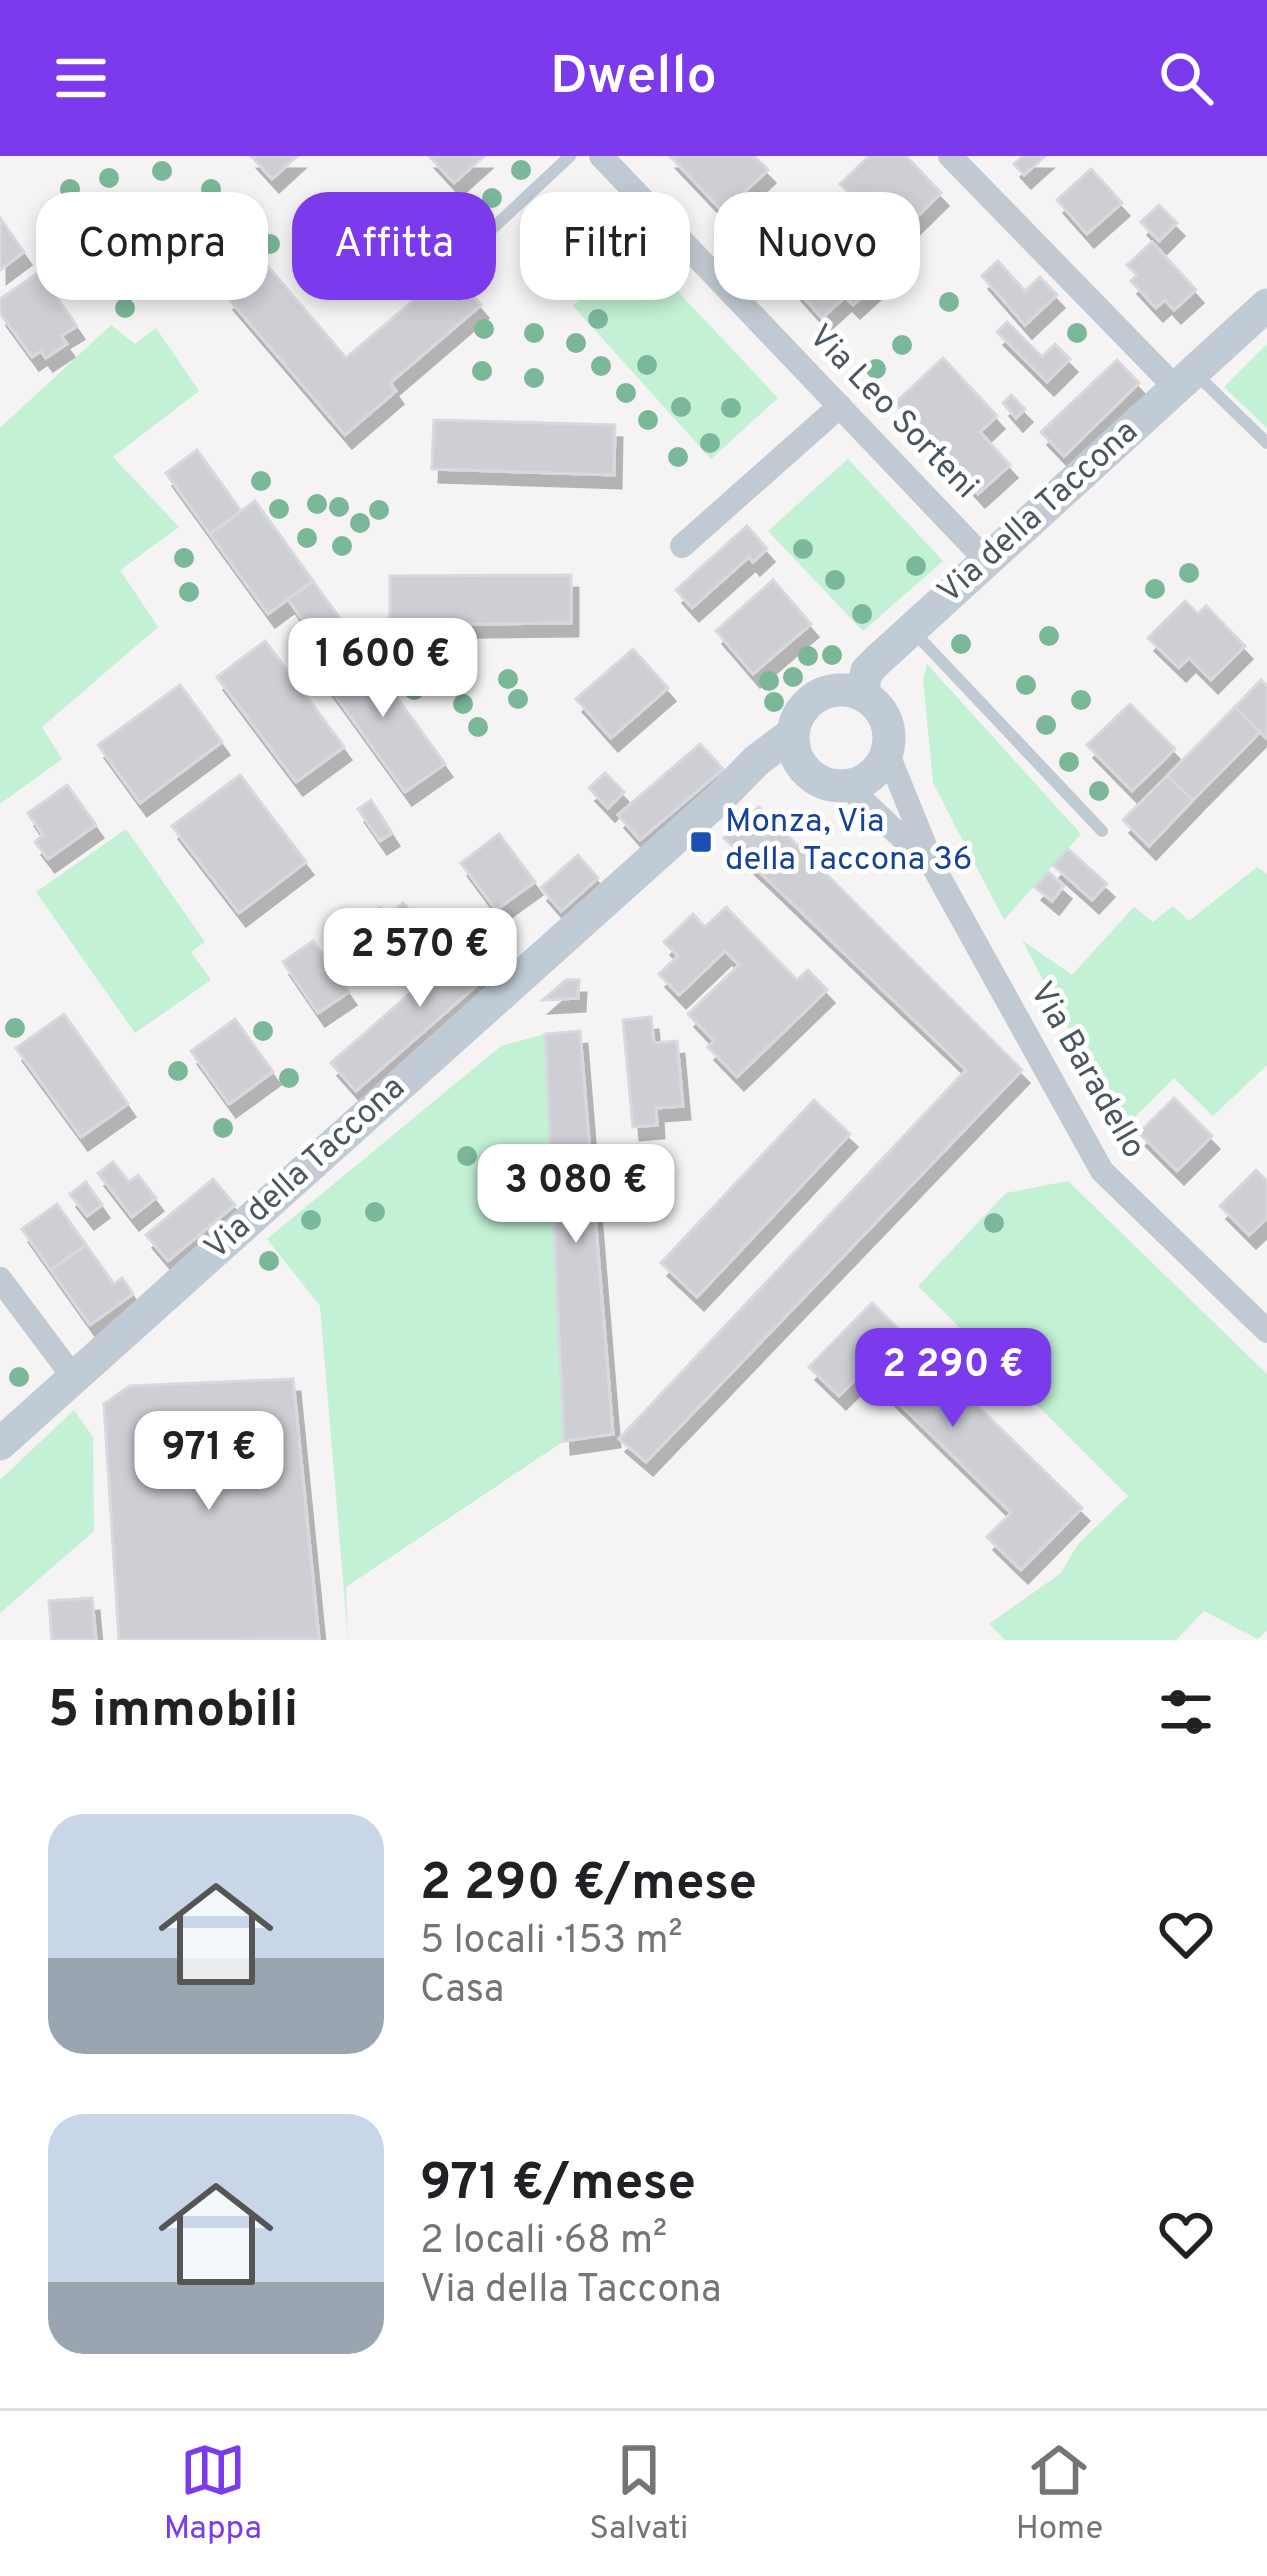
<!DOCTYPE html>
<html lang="it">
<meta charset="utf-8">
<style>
body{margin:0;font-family:Overpass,sans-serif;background:#f6f6f6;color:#202124;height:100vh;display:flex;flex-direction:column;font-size:45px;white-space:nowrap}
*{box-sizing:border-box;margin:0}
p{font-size:39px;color:#757577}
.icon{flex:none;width:66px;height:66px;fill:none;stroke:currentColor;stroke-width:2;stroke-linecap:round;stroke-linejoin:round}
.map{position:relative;height:1484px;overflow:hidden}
.panel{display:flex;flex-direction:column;background:#fff;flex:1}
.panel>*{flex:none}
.guide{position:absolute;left:36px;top:36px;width:1197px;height:108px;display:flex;gap:24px}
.price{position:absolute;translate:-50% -102px;padding:0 27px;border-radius:24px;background:#fff;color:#222;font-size:39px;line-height:78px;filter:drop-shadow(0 3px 6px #0008)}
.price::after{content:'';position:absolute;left:50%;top:72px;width:36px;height:27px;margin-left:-18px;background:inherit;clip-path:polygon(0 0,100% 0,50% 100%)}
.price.selected{background:#7c3aed;color:#fff}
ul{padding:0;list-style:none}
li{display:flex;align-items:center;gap:36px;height:300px;padding:0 48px}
li span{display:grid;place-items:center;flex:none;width:336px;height:240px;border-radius:36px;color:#555}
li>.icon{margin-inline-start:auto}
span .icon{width:144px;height:144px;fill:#fffc;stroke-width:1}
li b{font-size:51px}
h2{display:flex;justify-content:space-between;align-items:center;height:144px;padding:0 48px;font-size:51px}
.chip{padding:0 42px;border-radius:36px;background:#fff;box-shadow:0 6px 18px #0003;font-size:42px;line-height:108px}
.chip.selected{background:#7c3aed;color:#fff}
header{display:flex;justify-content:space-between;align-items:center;height:156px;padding:0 48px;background:#7c3aed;color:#fff;font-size:54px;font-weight:600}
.dock{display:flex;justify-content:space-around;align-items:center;height:168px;border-top:3px solid #e0e0e0;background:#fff;font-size:33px;color:#757577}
.dock a{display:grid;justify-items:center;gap:6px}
.dock .selected{color:#7c3aed}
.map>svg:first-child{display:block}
.green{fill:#c3f1d5}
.building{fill:#cdcfd5;stroke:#d7d9de;stroke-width:3;filter:url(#shadow)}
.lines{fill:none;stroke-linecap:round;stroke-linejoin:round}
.service{stroke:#c1cad2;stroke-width:12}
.minor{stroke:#c1cad2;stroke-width:24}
.secondary{stroke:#c1cbd6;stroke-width:33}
.tree{fill:#7bb799}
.transit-dot{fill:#1a4fb4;stroke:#fff;stroke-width:4.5}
.labels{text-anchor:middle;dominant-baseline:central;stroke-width:10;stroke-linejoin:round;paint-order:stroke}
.street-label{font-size:33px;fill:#4a5661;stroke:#fff}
.transit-label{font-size:33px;fill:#164399;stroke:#fff;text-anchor:start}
</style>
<header><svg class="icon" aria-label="menu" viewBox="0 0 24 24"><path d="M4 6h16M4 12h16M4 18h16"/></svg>Dwello<svg class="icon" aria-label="search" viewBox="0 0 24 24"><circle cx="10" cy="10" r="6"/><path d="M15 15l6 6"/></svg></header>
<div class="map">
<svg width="1267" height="1484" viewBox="0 0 1267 1484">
<defs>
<filter id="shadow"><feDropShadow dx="7" dy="13" stdDeviation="0" flood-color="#0004"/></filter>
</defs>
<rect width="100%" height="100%" fill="#f5f3f3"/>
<g class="green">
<polygon points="635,90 778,242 711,303 573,150"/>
<polygon points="111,169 135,188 156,172 199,235 113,301 179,371 120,414 158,471 42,571 62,603 0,648 0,272"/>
<polygon points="1267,188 1267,272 1224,231"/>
<polygon points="848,303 943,405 863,475 768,375"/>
<polygon points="927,508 1081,678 1004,764 933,627 923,523"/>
<polygon points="126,673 205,786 191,796 211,824 135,877 36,736"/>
<polygon points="1257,711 1267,718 1267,909 1213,960 1174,922 1122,974 1022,784 1072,819 1134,751 1153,766 1173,750 1189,765"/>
<polygon points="545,878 564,1285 346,1431 348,1484 320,1150 267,1083 501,890"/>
<polygon points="1068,1025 1267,1218 1267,1474 1258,1483 1204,1455 1176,1484 1005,1484 989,1468 1061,1417 1078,1388 1128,1340 918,1130 1006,1037"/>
<polygon points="74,1254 93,1281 94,1375 0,1457 0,1324"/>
</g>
<g class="building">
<polygon points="251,0 297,0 272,23"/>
<polygon points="429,0 484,0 454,27"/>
<polygon points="670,0 754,0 768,14 723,56"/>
<polygon points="869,0 906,0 941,37 893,84 840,28"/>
<polygon points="1023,0 1045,0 1024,19 1014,8"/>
<polygon points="1091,13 1122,47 1087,78 1057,44"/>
<polygon points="1159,49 1177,67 1159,85 1141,66"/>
<polygon points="0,62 24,96 0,114"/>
<polygon points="818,68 874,130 853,149 845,141 822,162 774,108"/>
<polygon points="1152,86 1196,134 1174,154 1165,144 1156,152 1131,125 1137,119 1127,109"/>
<polygon points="998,105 1025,135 1040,121 1057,139 1025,169 982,120"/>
<polygon points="265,107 346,202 450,113 481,149 390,227 396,235 345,279 227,141"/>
<polygon points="39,116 77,170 61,180 67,188 46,202 41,195 32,201 0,157 0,143"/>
<polygon points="1007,166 1042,201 1055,188 1070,203 1047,226 997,176"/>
<polygon points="943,202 997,260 980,276 1010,309 978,338 895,247"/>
<polygon points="1117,204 1139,227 1064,300 1041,276"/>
<polygon points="1011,239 1025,253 1016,262 1003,247"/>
<polygon points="434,264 615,269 614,319 432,313"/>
<polygon points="197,294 241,355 210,378 166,317"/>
<polygon points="255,345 313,425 268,458 210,378"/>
<polygon points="747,370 767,393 753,406 749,401 692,452 676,434"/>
<polygon points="571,419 571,467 390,469 390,420"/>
<polygon points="773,424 811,468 753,518 716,475"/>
<polygon points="313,425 361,492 336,511 288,443"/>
<polygon points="1185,445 1198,458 1206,450 1245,490 1211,524 1189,502 1179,512 1148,482"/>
<polygon points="265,485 344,591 296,626 217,521"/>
<polygon points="361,492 445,608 405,636 322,521"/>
<polygon points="633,493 668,532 611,582 576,543"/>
<polygon points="1261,524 1267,530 1267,583 1235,551"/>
<polygon points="180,529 222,586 140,647 98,589"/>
<polygon points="1130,548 1175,593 1132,635 1087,589"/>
<polygon points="1235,551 1260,576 1193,644 1167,620"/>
<polygon points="700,588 723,613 640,684 618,659"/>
<polygon points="605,617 624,636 608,652 589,632"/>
<polygon points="240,619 306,706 239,757 172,670"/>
<polygon points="1167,620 1193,644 1149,690 1123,664"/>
<polygon points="67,629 96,669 48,703 35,686 43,679 28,657"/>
<polygon points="371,644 392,677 380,685 358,653"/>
<polygon points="759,651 1022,914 646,1306 619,1283 966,914 724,682"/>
<polygon points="499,678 535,726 496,754 461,707"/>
<polygon points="1068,693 1107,728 1092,744 1053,709"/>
<polygon points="578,699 598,722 561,755 541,732"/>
<polygon points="1048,716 1064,730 1052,745 1035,731"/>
<polygon points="403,747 427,774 404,795 372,759 380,752 388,761"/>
<polygon points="726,751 797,824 808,814 827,834 737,921 708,891 714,885 688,858 739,809 725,795 679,839 659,818 678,800 664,786 693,758 705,771"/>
<polygon points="484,772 509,801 356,935 331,907"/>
<polygon points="313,785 349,836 318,857 283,806"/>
<polygon points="566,824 579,824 578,842 543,844"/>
<polygon points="64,858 128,948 81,981 16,892"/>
<polygon points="651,861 654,887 677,885 683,950 656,952 657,969 633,971 623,864"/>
<polygon points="235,863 273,916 229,948 191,895"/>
<polygon points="580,875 613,1278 564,1285 545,878"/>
<polygon points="1174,942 1212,980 1177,1015 1139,977"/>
<polygon points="814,944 850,978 697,1141 661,1107"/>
<polygon points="113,1006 129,1026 138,1019 156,1042 132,1061 98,1017"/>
<polygon points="1256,1014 1267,1025 1267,1062 1249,1079 1220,1050"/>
<polygon points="213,1023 235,1049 168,1105 146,1079"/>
<polygon points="86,1026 102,1049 87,1060 70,1038"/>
<polygon points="57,1048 86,1089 51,1114 22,1073"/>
<polygon points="86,1089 114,1128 122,1122 133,1138 90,1169 51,1114"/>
<polygon points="872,1147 1082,1352 1021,1414 987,1381 1011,1357 865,1214 839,1240 809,1211"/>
<polygon points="293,1223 319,1483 119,1484 104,1248 130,1230"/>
<polygon points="92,1442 96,1484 52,1484 49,1445"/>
</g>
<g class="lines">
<g class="service">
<polyline points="477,87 570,0"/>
<polyline points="1195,217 1267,287"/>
<polyline points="912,474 1102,675"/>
</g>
<g class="minor">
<polyline points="601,0 985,403"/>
<polyline points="950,0 1176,232"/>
<polyline points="682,390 840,250"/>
<polyline points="887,596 934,712 1102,1015 1267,1175"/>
<polyline points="847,630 924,702"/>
<polyline points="0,1123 74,1222"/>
</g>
<g class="secondary">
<circle cx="841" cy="582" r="48"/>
<polyline points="861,538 867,515 878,504 1267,149"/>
<polyline points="0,1288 720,642 756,605 793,577"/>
</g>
</g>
<g class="tree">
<circle cx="521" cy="14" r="10"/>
<circle cx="162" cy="15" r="10"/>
<circle cx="109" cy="22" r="10"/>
<circle cx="70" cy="33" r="10"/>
<circle cx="211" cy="33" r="10"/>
<circle cx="492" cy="42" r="10"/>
<circle cx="166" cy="59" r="10"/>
<circle cx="359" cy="60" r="10"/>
<circle cx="203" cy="63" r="10"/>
<circle cx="96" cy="71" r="10"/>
<circle cx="128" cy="87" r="10"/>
<circle cx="270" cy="88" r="10"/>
<circle cx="174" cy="122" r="10"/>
<circle cx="949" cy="146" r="10"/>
<circle cx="125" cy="152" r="10"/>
<circle cx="598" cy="163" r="10"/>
<circle cx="484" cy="173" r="10"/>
<circle cx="534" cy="177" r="10"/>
<circle cx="1077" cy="177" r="10"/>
<circle cx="576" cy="187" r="10"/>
<circle cx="902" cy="189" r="10"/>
<circle cx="647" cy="209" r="10"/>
<circle cx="601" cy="210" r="10"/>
<circle cx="876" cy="213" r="10"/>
<circle cx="482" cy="215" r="10"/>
<circle cx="534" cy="222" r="10"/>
<circle cx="626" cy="237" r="10"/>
<circle cx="681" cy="251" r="10"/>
<circle cx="731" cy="252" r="10"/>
<circle cx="648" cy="264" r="10"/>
<circle cx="710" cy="287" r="10"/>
<circle cx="678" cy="301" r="10"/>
<circle cx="261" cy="325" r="10"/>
<circle cx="317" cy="348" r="10"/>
<circle cx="339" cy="351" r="10"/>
<circle cx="279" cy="353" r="10"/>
<circle cx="379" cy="354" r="10"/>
<circle cx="360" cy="367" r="10"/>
<circle cx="307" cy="382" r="10"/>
<circle cx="342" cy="390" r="10"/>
<circle cx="803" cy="393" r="10"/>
<circle cx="184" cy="402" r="10"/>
<circle cx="916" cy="410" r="10"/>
<circle cx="1189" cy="417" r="10"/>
<circle cx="835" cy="424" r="10"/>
<circle cx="1155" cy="433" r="10"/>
<circle cx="189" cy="436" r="10"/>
<circle cx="862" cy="458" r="10"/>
<circle cx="1049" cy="480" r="10"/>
<circle cx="961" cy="488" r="10"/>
<circle cx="832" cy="499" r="10"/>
<circle cx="808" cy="500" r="10"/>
<circle cx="396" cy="509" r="10"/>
<circle cx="430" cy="519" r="10"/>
<circle cx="793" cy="521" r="10"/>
<circle cx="508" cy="523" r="10"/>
<circle cx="769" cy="525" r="10"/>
<circle cx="1026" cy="529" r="10"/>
<circle cx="414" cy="534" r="10"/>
<circle cx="518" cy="543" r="10"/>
<circle cx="1081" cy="544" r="10"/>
<circle cx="774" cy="546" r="10"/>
<circle cx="463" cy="548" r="10"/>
<circle cx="1046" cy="569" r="10"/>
<circle cx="478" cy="571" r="10"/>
<circle cx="1069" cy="606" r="10"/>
<circle cx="1099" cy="635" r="10"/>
<circle cx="15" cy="872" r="10"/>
<circle cx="263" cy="875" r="10"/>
<circle cx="178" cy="915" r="10"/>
<circle cx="289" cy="922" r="10"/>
<circle cx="223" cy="972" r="10"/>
<circle cx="467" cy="1000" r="10"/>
<circle cx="375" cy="1056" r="10"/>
<circle cx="311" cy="1064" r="10"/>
<circle cx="994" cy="1067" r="10"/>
<circle cx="269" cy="1105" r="10"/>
<circle cx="19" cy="1221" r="10"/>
</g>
<rect class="transit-dot" x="689" y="674" width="24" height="24" rx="6"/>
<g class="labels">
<g class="street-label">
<text transform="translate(892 257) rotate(46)">Via Leo Sorteni</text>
<text transform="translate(1039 357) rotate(-42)">Via della Taccona</text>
<text transform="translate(1086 915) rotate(60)">Via Baradello</text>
<text transform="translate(306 1013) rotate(-42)">Via della Taccona</text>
</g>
<g class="transit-label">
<text x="725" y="667">Monza, Via<tspan x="725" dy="38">della Taccona 36</tspan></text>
</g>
</g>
</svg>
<b class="price" style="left:383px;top:564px">1 600 €</b>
<b class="price" style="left:420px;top:854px">2 570 €</b>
<b class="price" style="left:576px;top:1090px">3 080 €</b>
<b class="price selected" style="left:953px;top:1274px">2 290 €</b>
<b class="price" style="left:209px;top:1357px">971 €</b>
<div class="guide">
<a class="chip">Compra</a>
<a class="chip selected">Affitta</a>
<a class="chip">Filtri</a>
<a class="chip">Nuovo</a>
</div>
</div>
<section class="panel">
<h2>5 immobili<svg class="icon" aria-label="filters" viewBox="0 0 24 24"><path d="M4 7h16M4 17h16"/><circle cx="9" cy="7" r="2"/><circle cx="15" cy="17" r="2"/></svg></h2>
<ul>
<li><span style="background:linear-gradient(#c9d6e8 60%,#9aa5b1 0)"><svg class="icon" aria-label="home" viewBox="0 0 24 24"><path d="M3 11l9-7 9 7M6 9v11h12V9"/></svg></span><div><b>2 290 €/mese</b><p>5 locali · 153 m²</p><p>Casa</p></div><svg class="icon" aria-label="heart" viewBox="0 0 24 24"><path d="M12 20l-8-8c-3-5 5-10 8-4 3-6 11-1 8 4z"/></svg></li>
<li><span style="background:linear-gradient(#c9d6e8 70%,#9aa5b1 0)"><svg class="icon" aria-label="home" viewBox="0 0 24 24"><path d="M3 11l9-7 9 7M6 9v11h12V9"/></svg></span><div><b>971 €/mese</b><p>2 locali · 68 m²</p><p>Via della Taccona</p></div><svg class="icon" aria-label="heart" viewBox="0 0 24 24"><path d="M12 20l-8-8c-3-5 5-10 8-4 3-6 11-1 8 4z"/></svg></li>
</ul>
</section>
<nav class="dock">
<a class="selected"><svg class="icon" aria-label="map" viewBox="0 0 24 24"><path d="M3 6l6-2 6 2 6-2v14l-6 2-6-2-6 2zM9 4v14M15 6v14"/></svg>Mappa</a>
<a><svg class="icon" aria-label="saved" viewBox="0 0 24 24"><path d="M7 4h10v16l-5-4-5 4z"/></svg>Salvati</a>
<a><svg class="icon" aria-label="home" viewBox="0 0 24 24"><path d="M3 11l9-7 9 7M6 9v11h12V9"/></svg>Home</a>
</nav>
